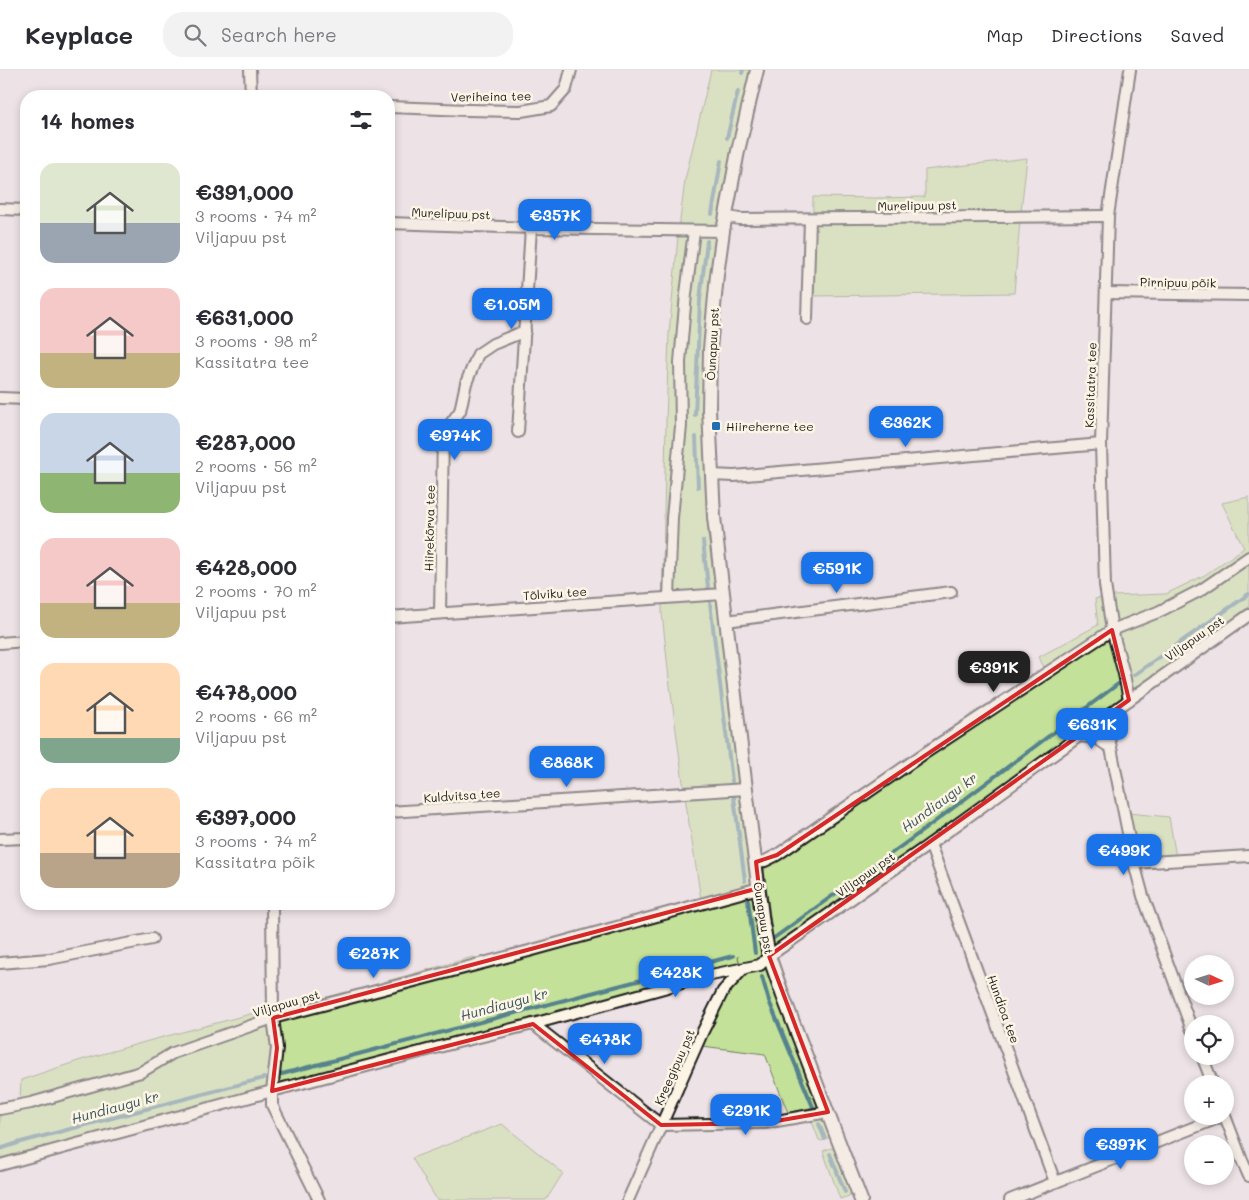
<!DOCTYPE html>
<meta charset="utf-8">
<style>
body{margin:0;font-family:Mali,sans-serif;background:#f2f2f3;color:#2b2b33;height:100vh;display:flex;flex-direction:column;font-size:19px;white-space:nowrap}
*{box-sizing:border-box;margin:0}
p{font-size:16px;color:#7c7c81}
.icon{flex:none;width:28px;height:28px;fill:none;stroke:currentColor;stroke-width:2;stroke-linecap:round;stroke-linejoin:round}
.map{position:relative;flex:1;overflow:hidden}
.side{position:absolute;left:20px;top:20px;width:375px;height:820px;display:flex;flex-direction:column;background:#fff;border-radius:20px;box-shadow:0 2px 8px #0003}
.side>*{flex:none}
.needle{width:32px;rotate:94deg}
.tools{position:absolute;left:1184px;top:885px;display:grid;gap:10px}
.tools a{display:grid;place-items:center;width:50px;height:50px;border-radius:50%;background:#fff;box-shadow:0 2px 8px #0003;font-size:25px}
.price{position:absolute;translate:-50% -42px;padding:0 11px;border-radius:10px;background:#1a73e8;color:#fff;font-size:16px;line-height:32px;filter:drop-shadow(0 1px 2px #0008)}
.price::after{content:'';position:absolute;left:50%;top:30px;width:15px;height:11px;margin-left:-8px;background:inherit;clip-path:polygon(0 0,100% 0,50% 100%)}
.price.selected{background:#222;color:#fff}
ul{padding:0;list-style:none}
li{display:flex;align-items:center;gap:15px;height:125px;padding:0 20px}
li span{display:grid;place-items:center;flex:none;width:140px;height:100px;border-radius:15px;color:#555}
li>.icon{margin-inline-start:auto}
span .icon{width:60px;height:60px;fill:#fffc;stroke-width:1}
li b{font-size:21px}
h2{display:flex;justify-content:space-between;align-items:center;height:60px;padding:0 20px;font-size:21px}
header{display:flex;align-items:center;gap:30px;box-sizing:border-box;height:70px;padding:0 25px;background:#fff;border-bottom:1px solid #e1e1e2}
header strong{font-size:24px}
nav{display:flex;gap:28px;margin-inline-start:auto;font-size:18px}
.search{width:350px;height:45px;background:#f2f2f3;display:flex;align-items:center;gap:12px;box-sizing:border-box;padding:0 18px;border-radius:20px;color:#7c7c81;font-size:19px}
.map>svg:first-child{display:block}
.green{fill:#c3e199;stroke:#707e5a}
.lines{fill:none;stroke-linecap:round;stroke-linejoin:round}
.stream{stroke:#54828d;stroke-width:4}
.minor-casing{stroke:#1c1c1c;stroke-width:14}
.tertiary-casing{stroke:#1c1c1c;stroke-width:16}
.minor{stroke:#fcf5e5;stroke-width:10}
.tertiary{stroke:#fcf5e5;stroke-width:12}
.marked{fill:none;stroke:#d62828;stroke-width:4;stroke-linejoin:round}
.poi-dot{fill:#1f6fb2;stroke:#fcf5e5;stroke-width:2}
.labels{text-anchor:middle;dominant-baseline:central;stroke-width:5;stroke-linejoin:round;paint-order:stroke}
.street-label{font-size:12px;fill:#1c1c1c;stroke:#fcf5e5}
.poi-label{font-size:12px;fill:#1c1c1c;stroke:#fcf5e5;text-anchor:start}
.water-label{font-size:14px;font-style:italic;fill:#3d585e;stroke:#fcf5e5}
</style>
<header>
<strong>Keyplace</strong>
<div class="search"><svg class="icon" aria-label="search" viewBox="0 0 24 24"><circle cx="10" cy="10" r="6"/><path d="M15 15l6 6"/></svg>Search here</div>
<nav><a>Map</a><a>Directions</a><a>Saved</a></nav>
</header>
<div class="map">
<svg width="1249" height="1130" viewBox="0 0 1249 1130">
<rect width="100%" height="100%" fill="#ede2e6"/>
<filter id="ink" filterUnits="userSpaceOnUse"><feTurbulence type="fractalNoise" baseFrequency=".02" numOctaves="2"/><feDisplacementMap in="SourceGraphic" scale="10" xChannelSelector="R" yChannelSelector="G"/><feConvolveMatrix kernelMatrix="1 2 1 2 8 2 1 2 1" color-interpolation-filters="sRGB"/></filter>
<g filter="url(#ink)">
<g class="green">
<polygon points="711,0 751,0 730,87 715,166 708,233 703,298 705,411 708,464 758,863 765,896 818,1036 788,1043 765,984 702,976 726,924 742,905 738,886 739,895 0,1088 0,1032 20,1029 21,1010 81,990 152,970 266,940 337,925 473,887 491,894 727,833 725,824 701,829 685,727 669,608 662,543 666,353 669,264 678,167 685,110"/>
<polygon points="1027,88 1020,150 1014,223 812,226 813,127 875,128 925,127 925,100"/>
<polygon points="1249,427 1249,537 1129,625 929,769 774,876 764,801 766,796 1047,604 1039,587 1098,555 1095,529 1113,526 1166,524 1205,505 1244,478 1222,433"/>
<polygon points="1128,743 1169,747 1176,787 1138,788"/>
<path d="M811,1049H820L825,1052L830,1066C827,1069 824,1072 819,1070Z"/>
<polygon points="502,1054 563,1103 546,1130 437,1130 412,1088"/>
<polygon points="831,1078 836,1081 851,1121 849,1126 840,1129 823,1081"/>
</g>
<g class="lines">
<g class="stream">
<polyline points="742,3 743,0"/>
<polyline points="727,68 738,21"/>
<polyline points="712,144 721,91"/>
<polyline points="695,345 700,230 707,171"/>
<polyline points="696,367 698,417"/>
<polyline points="703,471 708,517"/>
<polyline points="710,533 732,711"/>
<polyline points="1134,605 1249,524"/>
<polyline points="734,727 745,811"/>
<polyline points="748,830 755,883"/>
<polyline points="774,868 925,759 1118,614"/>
<polyline points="762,907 769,931 813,1037"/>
<polyline points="282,1004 733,886"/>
<polyline points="819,1054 825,1069"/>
<polyline points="0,1079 21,1072 264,1008"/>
<polyline points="830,1084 845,1122"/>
</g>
<g class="minor-casing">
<g id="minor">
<polyline points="250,0 251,26"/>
<polyline points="389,37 468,40 521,41 551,36 566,19 571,0"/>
<polyline points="0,139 26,140"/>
<polyline points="725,146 739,149 1108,146"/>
<polyline points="389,153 531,158 723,161"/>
<polyline points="1106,223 1249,225"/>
<polyline points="807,249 810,149"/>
<polyline points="0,328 26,329"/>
<polyline points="518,362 531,158"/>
<polyline points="711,405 734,406 1101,374"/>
<polyline points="669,527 672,448 681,356 680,292 686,224 694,161"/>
<polyline points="440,543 443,364 460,341 466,313 478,284 493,274 525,261"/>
<polyline points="389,547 723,524"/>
<polyline points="726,551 951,522"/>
<polyline points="0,573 26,571"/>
<polyline points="1129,630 1124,604 1112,560 1105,515 1101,374 1108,146 1130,0"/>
<polyline points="1111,643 1108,663 1134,793 1143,826 1192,960"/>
<polyline points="1079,666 1096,668 1111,678"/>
<polyline points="389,742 746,719"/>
<polyline points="0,769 26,768"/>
<polyline points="930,774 1055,1112"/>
<polyline points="756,792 765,791 777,785 922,685 1112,560 1158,542 1201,520 1249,487"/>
<polyline points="1134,793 1249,786"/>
<polyline points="272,834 273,948 277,978 272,1021 272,1035 319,1130"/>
<polyline points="0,893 49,889 152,869"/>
<polyline points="533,954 661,1055 765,1053 828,1042"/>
<polyline points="1202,986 1213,1014"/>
<polyline points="0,1039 31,1033 141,1002 173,983 273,948 529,881 759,818"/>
<polyline points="1225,1046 1241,1088 1249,1106"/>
<polyline points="0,1095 272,1021 458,972 533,954 711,905 760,895 769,886 930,774 1129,630 1249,545"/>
<polyline points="628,1130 703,961 723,921 743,899"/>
<polyline points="1010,1130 1223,1046"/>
</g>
</g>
<g class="tertiary-casing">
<polyline id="tertiary" points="757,0 738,81 723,161 717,205 710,279 709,340 714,447 746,719 763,854 769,886 783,926 861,1130"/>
</g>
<use href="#minor" class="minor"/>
<use href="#tertiary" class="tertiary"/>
</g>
</g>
<path d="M0 0H1249V1130H0ZM1112,560L1129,630L769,886L828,1042L765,1053L661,1055L533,954L272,1021L277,978L273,948L759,818L756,792L777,785Z" fill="#ede2e6" fill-opacity=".55" fill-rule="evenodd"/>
<path class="marked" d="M1112,560L1129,630L769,886L828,1042L765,1053L661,1055L533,954L272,1021L277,978L273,948L759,818L756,792L777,785Z"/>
<rect class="poi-dot" x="711" y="351" width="10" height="10" rx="2.5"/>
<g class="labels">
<g class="street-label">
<text transform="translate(491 26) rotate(-1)">Veriheina tee</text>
<text transform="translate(917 135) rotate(-1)">Murelipuu pst</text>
<text transform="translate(451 143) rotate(2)">Murelipuu pst</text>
<text transform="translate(1178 212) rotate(1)">Pirnipuu põik</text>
<text transform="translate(712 274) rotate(-87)">Õunapuu pst</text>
<text transform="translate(1090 315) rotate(-88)">Kassitatra tee</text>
<text transform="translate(429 458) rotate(-89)">Hiirekõrva tee</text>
<text transform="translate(555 523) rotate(-4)">Tõlviku tee</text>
<text transform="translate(1194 568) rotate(-35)">Viljapuu pst</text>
<text transform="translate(462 725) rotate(-4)">Kuldvitsa tee</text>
<text transform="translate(865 804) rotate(-35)">Viljapuu pst</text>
<text transform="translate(764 848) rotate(81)">Õunapuu pst</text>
<text transform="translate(286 933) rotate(-16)">Viljapuu pst</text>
<text transform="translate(1004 939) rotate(70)">Hundioa tee</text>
<text transform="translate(674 997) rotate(-66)">Kreegipuu pst</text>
</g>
<g class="poi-label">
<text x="726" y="356">Hiireherne tee</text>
</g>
<g class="water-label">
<text transform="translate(939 732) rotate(-36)">Hundiaugu kr</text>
<text transform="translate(504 934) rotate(-15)">Hundiaugu kr</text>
<text transform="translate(115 1037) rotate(-15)">Hundiaugu kr</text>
</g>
</g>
</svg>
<div class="tools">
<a><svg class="needle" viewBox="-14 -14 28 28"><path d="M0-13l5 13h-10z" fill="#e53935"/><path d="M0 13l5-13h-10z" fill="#7c7c81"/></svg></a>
<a><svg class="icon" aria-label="locate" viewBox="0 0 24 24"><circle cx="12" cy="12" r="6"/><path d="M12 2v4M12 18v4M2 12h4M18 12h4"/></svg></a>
<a>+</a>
<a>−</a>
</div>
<b class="price" style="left:555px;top:171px">€357K</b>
<b class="price" style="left:512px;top:260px">€1.05M</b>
<b class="price" style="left:906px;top:378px">€362K</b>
<b class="price" style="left:455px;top:391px">€974K</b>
<b class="price" style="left:837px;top:524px">€591K</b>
<b class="price selected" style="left:994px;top:623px">€391K</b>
<b class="price" style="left:1092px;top:680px">€631K</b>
<b class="price" style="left:567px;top:718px">€868K</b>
<b class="price" style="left:1124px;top:806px">€499K</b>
<b class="price" style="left:374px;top:909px">€287K</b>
<b class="price" style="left:676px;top:928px">€428K</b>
<b class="price" style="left:605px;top:995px">€478K</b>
<b class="price" style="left:746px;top:1066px">€291K</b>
<b class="price" style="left:1121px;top:1100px">€397K</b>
<section class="side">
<h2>14 homes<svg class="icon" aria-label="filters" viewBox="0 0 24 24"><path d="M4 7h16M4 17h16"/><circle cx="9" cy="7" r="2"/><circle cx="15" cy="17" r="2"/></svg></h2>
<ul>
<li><span style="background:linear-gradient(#dfe7d0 60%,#9aa5b1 0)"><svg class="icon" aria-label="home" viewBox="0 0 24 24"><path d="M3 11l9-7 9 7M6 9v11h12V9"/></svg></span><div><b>€391,000</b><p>3 rooms · 74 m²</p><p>Viljapuu pst</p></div></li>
<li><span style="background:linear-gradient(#f6c9c9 65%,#c2b280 0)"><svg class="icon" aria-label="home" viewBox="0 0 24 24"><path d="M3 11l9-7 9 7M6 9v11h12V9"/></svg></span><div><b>€631,000</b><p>3 rooms · 98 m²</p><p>Kassitatra tee</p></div></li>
<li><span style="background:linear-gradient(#c9d6e8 60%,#8fb573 0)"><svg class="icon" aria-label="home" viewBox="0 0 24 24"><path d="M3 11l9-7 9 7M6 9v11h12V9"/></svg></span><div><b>€287,000</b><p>2 rooms · 56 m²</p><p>Viljapuu pst</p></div></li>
<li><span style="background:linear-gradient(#f6c9c9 65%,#c2b280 0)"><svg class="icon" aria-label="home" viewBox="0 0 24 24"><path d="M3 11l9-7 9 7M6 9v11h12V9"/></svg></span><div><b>€428,000</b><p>2 rooms · 70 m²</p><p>Viljapuu pst</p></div></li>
<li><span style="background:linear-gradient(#ffd9b3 75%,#7fa58c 0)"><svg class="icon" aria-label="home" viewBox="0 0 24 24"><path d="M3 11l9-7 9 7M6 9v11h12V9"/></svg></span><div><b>€478,000</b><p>2 rooms · 66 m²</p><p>Viljapuu pst</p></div></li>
<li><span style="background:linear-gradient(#ffd9b3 65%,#b9a48a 0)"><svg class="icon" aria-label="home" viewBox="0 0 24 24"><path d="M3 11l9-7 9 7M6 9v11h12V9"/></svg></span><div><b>€397,000</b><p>3 rooms · 74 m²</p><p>Kassitatra põik</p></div></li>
</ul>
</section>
</div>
